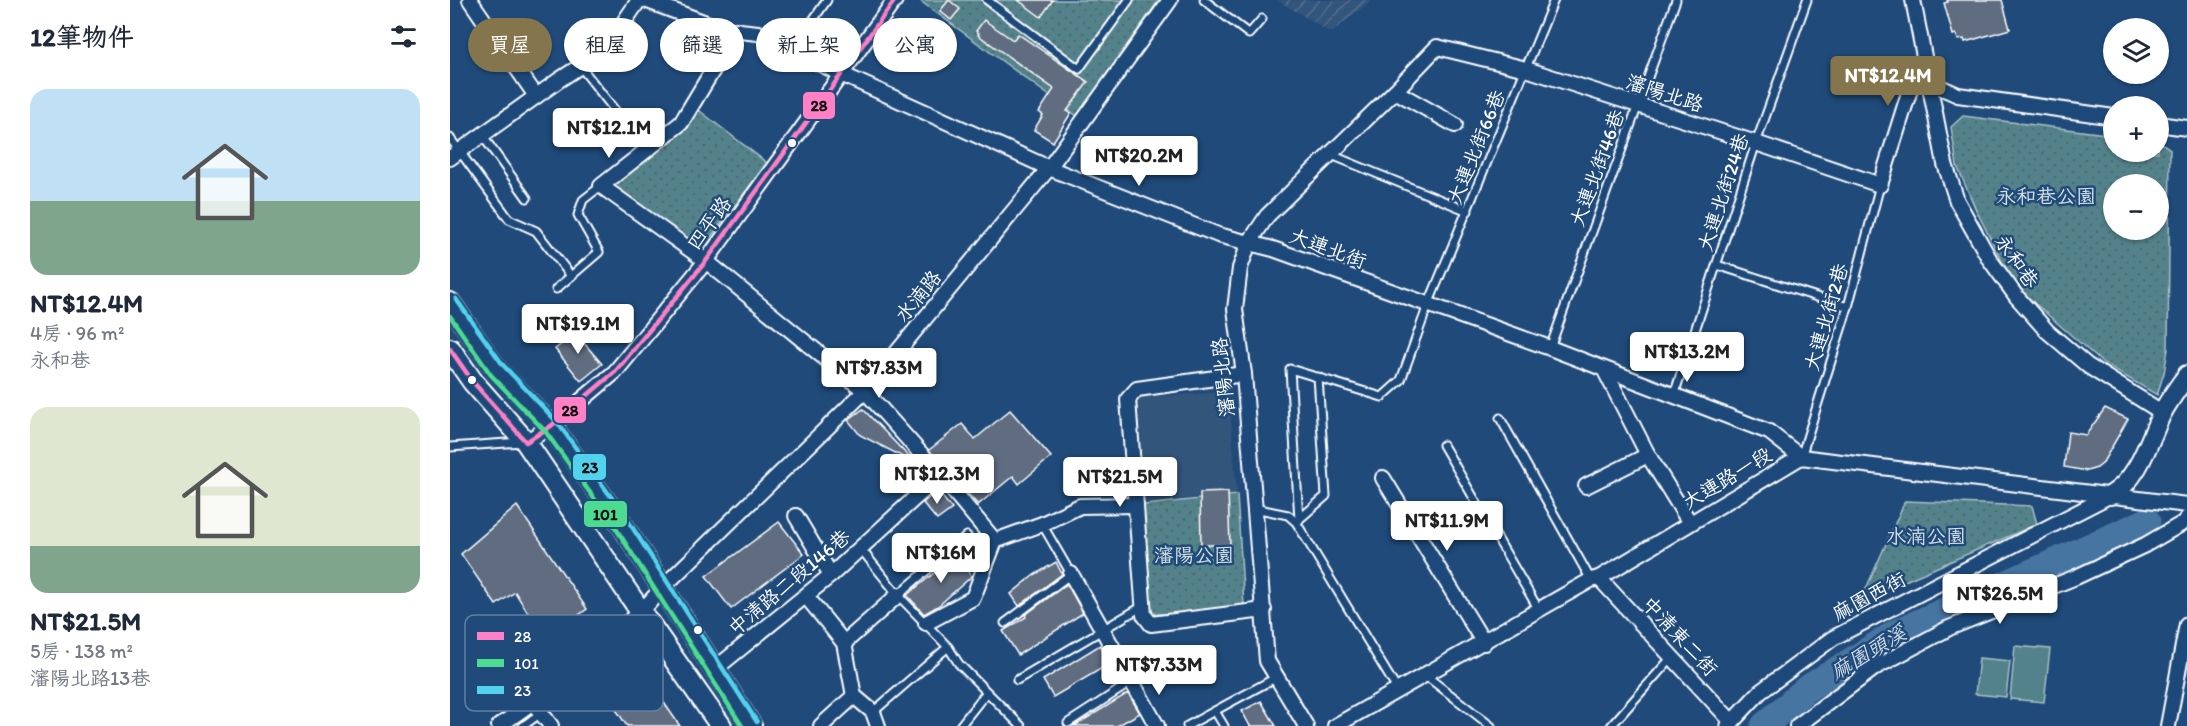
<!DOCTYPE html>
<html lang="zh-TW">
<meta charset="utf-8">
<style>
body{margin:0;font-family:Itim,"LXGW WenKai TC",sans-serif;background:#f2f2f3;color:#1f2937;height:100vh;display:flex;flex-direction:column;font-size:22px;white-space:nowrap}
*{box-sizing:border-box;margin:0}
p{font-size:20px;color:#747a83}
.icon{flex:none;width:33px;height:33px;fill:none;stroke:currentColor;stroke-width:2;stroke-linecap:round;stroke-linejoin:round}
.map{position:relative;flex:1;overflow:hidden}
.side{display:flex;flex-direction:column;background:#fff;width:450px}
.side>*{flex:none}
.banner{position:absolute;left:18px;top:18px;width:570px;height:54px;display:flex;gap:12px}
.tools{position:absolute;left:1653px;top:18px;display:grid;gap:12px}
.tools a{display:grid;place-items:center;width:66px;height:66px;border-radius:50%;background:#fff;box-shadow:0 2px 4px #0004;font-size:30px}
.price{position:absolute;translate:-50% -51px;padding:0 14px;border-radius:6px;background:#fff;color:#222;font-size:20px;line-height:39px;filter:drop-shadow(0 2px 3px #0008)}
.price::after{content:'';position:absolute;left:50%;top:36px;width:18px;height:14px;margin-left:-9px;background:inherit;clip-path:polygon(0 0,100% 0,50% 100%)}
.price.active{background:#84754c;color:#fff}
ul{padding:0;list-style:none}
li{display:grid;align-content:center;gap:12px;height:318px;padding:0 30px}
li span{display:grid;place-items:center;height:186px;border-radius:18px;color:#555}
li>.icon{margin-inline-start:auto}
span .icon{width:108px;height:108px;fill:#fffc;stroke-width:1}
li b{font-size:26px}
h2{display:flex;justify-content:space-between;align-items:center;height:72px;padding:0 30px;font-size:26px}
.tag{padding:0 21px;border-radius:27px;background:#fff;box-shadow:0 2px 4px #0004;font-size:21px;line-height:54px}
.tag.active{background:#84754c;color:#fff}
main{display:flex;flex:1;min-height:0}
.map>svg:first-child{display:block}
.built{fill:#33547c}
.industrial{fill:url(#industrial-furrows)}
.park{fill:url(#park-dots);stroke:#a9c0c5;stroke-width:1.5;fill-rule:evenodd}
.pitch{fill:#53828b;stroke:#a9c0c5;stroke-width:1.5}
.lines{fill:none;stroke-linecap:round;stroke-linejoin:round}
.river{stroke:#4674a2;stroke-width:27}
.building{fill:#616d80;stroke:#fff;stroke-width:1.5}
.lane-casing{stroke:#fff;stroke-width:11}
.street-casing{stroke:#fff;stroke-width:18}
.secondary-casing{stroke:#fff;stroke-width:22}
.primary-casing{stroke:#fff;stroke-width:24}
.lane{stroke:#1f4a7a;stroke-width:7}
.street{stroke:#1f4a7a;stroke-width:14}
.secondary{stroke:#1f4a7a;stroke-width:18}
.primary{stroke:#1f4a7a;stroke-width:20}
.bus-1-casing{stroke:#1f4a7a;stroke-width:9}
.bus-2-casing{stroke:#1f4a7a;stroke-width:9}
.bus-3-casing{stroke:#1f4a7a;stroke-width:9}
.bus-1{stroke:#ff80c5;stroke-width:4.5}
.bus-2{stroke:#4ddb92;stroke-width:4.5}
.bus-3{stroke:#53d2ee;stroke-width:4.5}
.bus-dot{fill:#fff;stroke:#1f4a7a;stroke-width:2}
.labels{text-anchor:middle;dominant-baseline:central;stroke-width:5;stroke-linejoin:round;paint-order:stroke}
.street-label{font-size:20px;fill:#fff;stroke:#1f4a7a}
.park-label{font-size:20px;fill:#d4e0e2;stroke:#1f4a7a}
.water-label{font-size:21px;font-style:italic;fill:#d1dce8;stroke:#1f4a7a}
.key{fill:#1f4a7a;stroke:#6280a2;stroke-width:1.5}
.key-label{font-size:16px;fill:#fff}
.line-badge{stroke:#1f4a7a;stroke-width:2}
.pale-badge-label{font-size:16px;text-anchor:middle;font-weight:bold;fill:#111}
</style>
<main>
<section class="side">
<h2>12筆物件<svg class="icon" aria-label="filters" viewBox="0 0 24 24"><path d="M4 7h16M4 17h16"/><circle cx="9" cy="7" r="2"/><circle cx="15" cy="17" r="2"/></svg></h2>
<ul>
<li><span style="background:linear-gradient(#bfe0f5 60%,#7fa58c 0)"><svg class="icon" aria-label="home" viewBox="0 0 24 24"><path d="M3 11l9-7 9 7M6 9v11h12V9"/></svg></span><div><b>NT$12.4M</b><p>4房 · 96 m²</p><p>永和巷</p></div></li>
<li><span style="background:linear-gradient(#dfe7d0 75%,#7fa58c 0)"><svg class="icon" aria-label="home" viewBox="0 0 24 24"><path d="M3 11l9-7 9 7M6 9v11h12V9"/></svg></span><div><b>NT$21.5M</b><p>5房 · 138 m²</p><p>瀋陽北路13巷</p></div></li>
</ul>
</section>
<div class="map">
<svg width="1737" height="726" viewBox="0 0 1737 726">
<defs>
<pattern id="industrial-furrows" width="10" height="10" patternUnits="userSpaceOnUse" patternTransform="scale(1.5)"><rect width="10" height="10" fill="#33547c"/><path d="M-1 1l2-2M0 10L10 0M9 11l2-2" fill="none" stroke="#526e90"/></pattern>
<pattern id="park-dots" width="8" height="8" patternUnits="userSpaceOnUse" patternTransform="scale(1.5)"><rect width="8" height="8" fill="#53828b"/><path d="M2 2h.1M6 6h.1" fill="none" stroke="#506a6f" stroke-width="1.8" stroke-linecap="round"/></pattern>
</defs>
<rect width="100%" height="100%" fill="#1f4a7a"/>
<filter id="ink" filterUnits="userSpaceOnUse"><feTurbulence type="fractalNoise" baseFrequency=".0167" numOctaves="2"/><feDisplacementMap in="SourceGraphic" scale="12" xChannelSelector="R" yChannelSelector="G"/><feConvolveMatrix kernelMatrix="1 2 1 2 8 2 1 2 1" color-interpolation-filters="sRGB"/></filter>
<g filter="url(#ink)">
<polygon class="built" points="779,392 787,494 694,503 686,403 692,397"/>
<polygon class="industrial" points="827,0 922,0 881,33"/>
<g class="park">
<polygon points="469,0 709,0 627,116"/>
<polygon points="246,108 317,163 251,250 162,185"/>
<path d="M1513,116L1663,135L1664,152H1708L1709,141L1720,149L1718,349L1714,373L1707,395L1654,364L1564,285L1526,210L1507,166L1501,127ZM1664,184H1708V230H1664Z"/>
<polygon points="787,495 794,605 789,611 706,614 700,607 694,505"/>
<polygon points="1455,501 1582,506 1587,524 1411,600"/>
</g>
<g class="pitch">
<polygon points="1565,646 1600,649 1594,702 1560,699"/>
<polygon points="1529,658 1560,661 1556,697 1525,694"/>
</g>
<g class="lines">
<polyline class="river" points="1314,726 1355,690 1447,632 1697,521"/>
</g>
<g class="building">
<polygon points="499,0 510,9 501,20 490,11"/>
<polygon points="568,0 603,0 591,17"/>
<polygon points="1497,0 1552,0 1560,29 1515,42 1514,39 1508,40 1506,34 1503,35 1494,3 1498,2"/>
<polygon points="534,20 563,40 568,34 638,82 617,111 621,113 603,142 584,130 593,115 589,112 604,89 528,35 529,33 526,31"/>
<polygon points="122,329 152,364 131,381 105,349 114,342 111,337"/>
<polygon points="1655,408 1678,419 1652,464 1647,468 1637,471 1614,467 1618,432 1636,435"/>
<polygon points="413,409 460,458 459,460 410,435 398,420"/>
<polygon points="560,410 601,457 569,484 563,476 528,505 479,450 512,424 525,439"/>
<polygon points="487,490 502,509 487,520 473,503"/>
<polygon points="778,492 780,545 751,545 750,493"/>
<polygon points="67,506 137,609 95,640 65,592 46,605 11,554"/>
<polygon points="329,522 354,554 281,609 256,576"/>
<polygon points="513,550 521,577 488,606 474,614 457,595"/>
<polygon points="606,562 612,574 569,606 561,594 584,575"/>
<polygon points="617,584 633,613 568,655 553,631 576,617 575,615"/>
<polygon points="650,645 661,663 603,697 593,680"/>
<polygon points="199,681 230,726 177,726 163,705"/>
<polygon points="678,693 690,713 667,726 624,726"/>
<polygon points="811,701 826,726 800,726 792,711"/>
</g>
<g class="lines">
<g class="lane-casing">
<g id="lane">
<polyline points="537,0 629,69 679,0"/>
<polyline points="754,0 799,34 812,19"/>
<polyline points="343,49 377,0"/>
<polyline points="130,66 196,150"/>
<polyline points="32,135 77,198"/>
<polyline points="0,138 59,219 86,231 121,276"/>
<polyline points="879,154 1018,211"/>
<polyline points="1267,265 1398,307"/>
<polyline points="106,289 149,252 128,215 133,200 151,186"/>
<polyline points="1100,348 1226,0"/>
<polyline points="1224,395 1306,143 1357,0"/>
<polyline points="1050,418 1141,580"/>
<polyline points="993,445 1089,610"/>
<polyline points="0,447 72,442"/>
<polyline points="1351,457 1398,307 1430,185"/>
<polyline points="804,508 838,515 846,522 948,691"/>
<polyline points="849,520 840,369 932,397 951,380 978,305 1104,0"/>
<polyline points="846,522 876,496 868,377"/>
<polyline points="411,549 448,595 498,647 509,664 571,726"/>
<polyline points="448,595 517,536"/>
<polyline points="555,623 621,574 592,524"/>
<polyline points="975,675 1041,726"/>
<polyline points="567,680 693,606"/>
<polyline points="765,711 774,726"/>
<polyline points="423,712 498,647"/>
<polyline points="618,723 683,681"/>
<polyline points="73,726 91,713"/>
<polyline points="510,726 536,693"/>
<polyline points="737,726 827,677"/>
<polyline points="1161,726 1222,657"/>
</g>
</g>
<g class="street-casing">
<g id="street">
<polyline points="20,0 86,96"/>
<polyline points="195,0 272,29 308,33 391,74 599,168 768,235 823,249 1100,348 1319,432 1351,457"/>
<polyline points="1463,0 1495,164 1507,201 1540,260 1566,296 1597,331 1638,366 1713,413"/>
<polyline points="287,30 231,123 151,186 256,261 415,391 490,475 545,541"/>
<polyline points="945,91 1005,125"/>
<polyline points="1708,124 1737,128"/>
<polyline points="0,158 109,80 155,50 189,0"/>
<polyline points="1155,371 1198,455 1240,523"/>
<polyline points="794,374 687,389 678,399 694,615 701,624 814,610"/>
<polyline points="76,442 101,426 165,372 256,261 445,0"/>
<polyline points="933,478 1034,643"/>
<polyline points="1136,486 1198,455"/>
<polyline points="346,516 381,575"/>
<polyline points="621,574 707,726"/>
<polyline points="1149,578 1282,722"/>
<polyline points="356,596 394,643 404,696 423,712 428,726"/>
<polyline points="476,623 523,598 545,541 592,524 630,506 686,505"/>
<polyline points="394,643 448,595"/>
<polyline points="265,669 381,575 490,475"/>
<polyline points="83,702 101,726"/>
<polyline points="49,726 83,702 191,612 213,587 415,391 599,168 720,0"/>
<polyline points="371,726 404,696"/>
<polyline points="856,726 817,661 794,374 785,309 790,268 799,243 817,216 945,91 987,47 1076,69 1306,143 1430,185 1463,80 1467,77 1508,95 1664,117"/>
<polyline points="885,726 1141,580 1149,578 1351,457 1737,505"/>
<polyline points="1278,726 1310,692 1383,638 1659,496"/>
<polyline points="1347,726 1426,667 1499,628 1626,577 1695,545 1733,523 1737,518"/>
<polyline points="1718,726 1737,624"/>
</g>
</g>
<g class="secondary-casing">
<path id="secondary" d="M1661,495C1688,480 1699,441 1711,415C1718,401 1728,388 1737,375"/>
</g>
<g class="primary-casing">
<g id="primary">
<polyline points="0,303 47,370 101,426 171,523 301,726"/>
<polyline points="0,349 23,382 76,442 191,612 271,726"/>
</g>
</g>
<use href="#lane" class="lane"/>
<use href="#street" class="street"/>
<use href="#secondary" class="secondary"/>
<use href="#primary" class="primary"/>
<g class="bus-1-casing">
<polyline id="bus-1" points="0,349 23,382 76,442 101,426 165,372 256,261 445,0"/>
</g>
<g class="bus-2-casing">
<polyline id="bus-2" points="0,316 41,375 95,431 165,527 292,726"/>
</g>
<g class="bus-3-casing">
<polyline id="bus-3" points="6,299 53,365 107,422 177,519 307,722"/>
</g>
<use href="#bus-1" class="bus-1"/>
<use href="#bus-2" class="bus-2"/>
<use href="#bus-3" class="bus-3"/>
</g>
</g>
<g class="bus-dot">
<circle cx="342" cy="143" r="5"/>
<circle cx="22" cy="380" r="5"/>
<circle cx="248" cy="630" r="5"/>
</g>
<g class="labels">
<g class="street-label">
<text transform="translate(1215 93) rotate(18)">瀋陽北路</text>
<text transform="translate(1026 147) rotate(-68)">大連北街66巷</text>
<text transform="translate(1147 168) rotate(-70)">大連北街46巷</text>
<text transform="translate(1273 192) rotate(-72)">大連北街24巷</text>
<text transform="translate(259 223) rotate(-54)">四平路</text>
<text transform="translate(878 248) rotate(20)">大連北街</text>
<text transform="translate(1567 261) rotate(55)">永和巷</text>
<text transform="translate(468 296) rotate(-51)">水湳路</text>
<text transform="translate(1376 317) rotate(-74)">大連北街2巷</text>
<text transform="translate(773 377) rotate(-96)">瀋陽北路</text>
<text transform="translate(1277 478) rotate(-31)">大連路一段</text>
<text transform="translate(339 582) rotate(-40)">中清路二段146巷</text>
<text transform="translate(1419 596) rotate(-28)">麻園西街</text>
<text transform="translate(1230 636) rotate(47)">中清東二街</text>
</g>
<g class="park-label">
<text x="1596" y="196">永和巷公園</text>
<text x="1476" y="536">水湳公園</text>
<text x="744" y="555">瀋陽公園</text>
</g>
<g class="water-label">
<text transform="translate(1418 652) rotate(-31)">麻園頭溪</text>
</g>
</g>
<rect x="15" y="615" width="198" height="96" rx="9" class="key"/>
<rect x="27" y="632" width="27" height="8" fill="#ff80c5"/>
<rect x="27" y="659" width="27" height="8" fill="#4ddb92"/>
<rect x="27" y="686" width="27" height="8" fill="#53d2ee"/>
<g class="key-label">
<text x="64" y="642">28</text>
<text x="64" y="669">101</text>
<text x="64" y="696">23</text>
</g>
<g class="line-badge">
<rect x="352" y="91" width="34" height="29" rx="6" fill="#ff80c5"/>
<rect x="103" y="396" width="34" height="28" rx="6" fill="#ff80c5"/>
<rect x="122" y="453" width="35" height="28" rx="6" fill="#53d2ee"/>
<rect x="133" y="500" width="45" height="28" rx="6" fill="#4ddb92"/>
</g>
<g class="pale-badge-label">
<text x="369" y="111">28</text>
<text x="120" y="416">28</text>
<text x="140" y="473">23</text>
<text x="155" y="520">101</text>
</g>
</svg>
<div class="tools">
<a><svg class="icon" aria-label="layers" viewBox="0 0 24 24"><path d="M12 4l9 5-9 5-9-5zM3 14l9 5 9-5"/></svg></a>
<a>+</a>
<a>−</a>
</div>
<b class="price active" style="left:1438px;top:107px">NT$12.4M</b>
<b class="price" style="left:159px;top:159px">NT$12.1M</b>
<b class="price" style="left:689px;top:187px">NT$20.2M</b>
<b class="price" style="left:128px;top:355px">NT$19.1M</b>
<b class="price" style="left:1237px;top:383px">NT$13.2M</b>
<b class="price" style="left:429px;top:399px">NT$7.83M</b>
<b class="price" style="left:487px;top:505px">NT$12.3M</b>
<b class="price" style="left:670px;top:508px">NT$21.5M</b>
<b class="price" style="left:997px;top:552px">NT$11.9M</b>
<b class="price" style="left:491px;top:584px">NT$16M</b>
<b class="price" style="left:1550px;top:625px">NT$26.5M</b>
<b class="price" style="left:709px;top:696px">NT$7.33M</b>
<div class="banner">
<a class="tag active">買屋</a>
<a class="tag">租屋</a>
<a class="tag">篩選</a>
<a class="tag">新上架</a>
<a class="tag">公寓</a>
</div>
</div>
</main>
